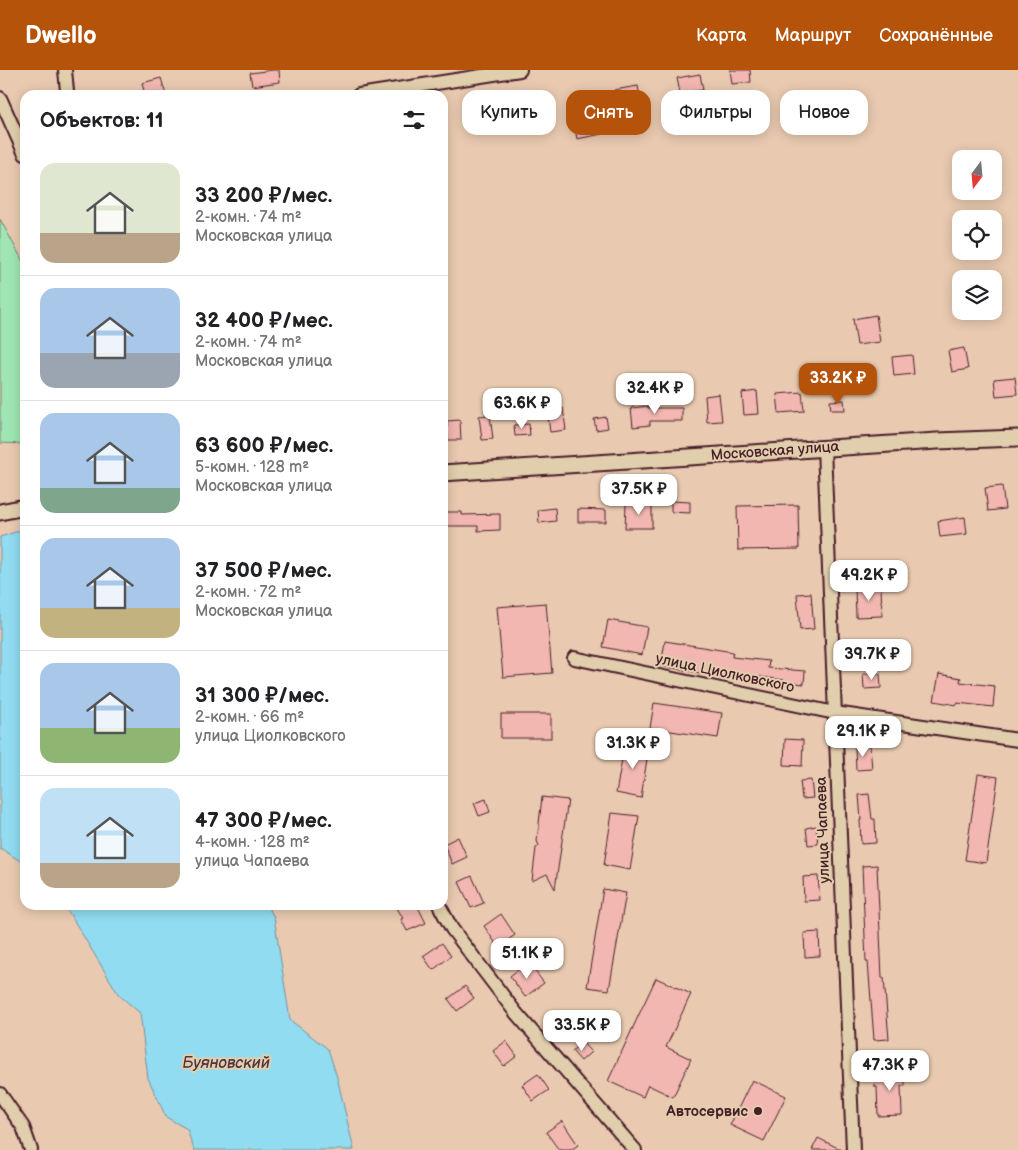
<!DOCTYPE html>
<html lang="ru">
<meta charset="utf-8">
<style>
body{margin:0;font-family:"Balsamiq Sans",sans-serif;background:#f2f2f2;color:#202124;height:100vh;display:flex;flex-direction:column;font-size:19px;white-space:nowrap}
*{box-sizing:border-box;margin:0}
p{font-size:16px;color:#757577}
.icon{flex:none;width:28px;height:28px;fill:none;stroke:currentColor;stroke-width:2;stroke-linecap:round;stroke-linejoin:round}
.map{position:relative;flex:1;overflow:hidden}
.side{position:absolute;left:20px;top:20px;width:428px;height:820px;display:flex;flex-direction:column;background:#fff;border-radius:15px;box-shadow:0 2px 12px #0003}
.side>*{flex:none}
.guide{position:absolute;left:462px;top:20px;width:475px;height:45px;display:flex;gap:10px}
.needle{width:32px;rotate:196deg}
.buttons{position:absolute;left:952px;top:80px;display:grid;gap:10px}
.buttons a{display:grid;place-items:center;width:50px;height:50px;border-radius:10px;background:#fff;box-shadow:0 2px 12px #0003;font-size:25px}
.price{position:absolute;translate:-50% -42px;padding:0 11px;border-radius:10px;background:#fff;color:#222;font-size:16px;line-height:32px;filter:drop-shadow(0 1px 2px #0008)}
.price::after{content:'';position:absolute;left:50%;top:30px;width:15px;height:11px;margin-left:-8px;background:inherit;clip-path:polygon(0 0,100% 0,50% 100%)}
.price.current{background:#b45309;color:#fff}
ul{padding:0;list-style:none}
li{display:flex;align-items:center;gap:15px;height:125px;padding:0 20px}
li+li{border-top:1px solid #e0e0e0}
li span{display:grid;place-items:center;flex:none;width:140px;height:100px;border-radius:15px;color:#555}
li>.icon{margin-inline-start:auto}
span .icon{width:60px;height:60px;fill:#fffc;stroke-width:1}
li b{font-size:21px}
h2{display:flex;justify-content:space-between;align-items:center;height:60px;padding:0 20px;font-size:21px}
.tag{padding:0 18px;border-radius:15px;background:#fff;box-shadow:0 2px 12px #0003;font-size:18px;line-height:45px}
.tag.current{background:#b45309;color:#fff}
header{display:flex;align-items:center;gap:30px;box-sizing:border-box;height:70px;padding:0 25px;background:#b45309;color:#fff}
header strong{font-size:24px}
nav{display:flex;gap:28px;margin-inline-start:auto;font-size:18px}
.map>svg:first-child{display:block}
.green{fill:#9fe6b4;stroke:#748270}
.water{fill:#91dcf1;stroke:#7590a2}
.building{fill:#f1b7b0;stroke:#4a1f2b}
.lines{fill:none;stroke-linecap:round;stroke-linejoin:round}
.minor-casing{stroke:#4a1f2b;stroke-width:16}
.tertiary-casing{stroke:#4a1f2b;stroke-width:19}
.minor{stroke:#e1ceac;stroke-width:12}
.tertiary{stroke:#e1ceac;stroke-width:15}
.poi-dot{fill:#4a1f2b;stroke:#e1ceac;stroke-width:2}
.labels{text-anchor:middle;dominant-baseline:central;stroke-width:4;stroke-linejoin:round;paint-order:stroke}
.street-label{font-size:15px;fill:#4a1f2b;stroke:#e1ceac}
.poi-label{font-size:15px;font-weight:bold;fill:#4a1f2b;stroke:#e1ceac;text-anchor:end}
.water-label{font-size:16px;font-style:italic;fill:#51323f;stroke:#e1ceac}
</style>
<header>
<strong>Dwello</strong>
<nav><a>Карта</a><a>Маршрут</a><a>Сохранённые</a></nav>
</header>
<div class="map">
<svg width="1018" height="1080" viewBox="0 0 1018 1080">
<rect width="100%" height="100%" fill="#e9cab0"/>
<filter id="ink" filterUnits="userSpaceOnUse"><feTurbulence type="fractalNoise" baseFrequency=".02" numOctaves="2"/><feDisplacementMap in="SourceGraphic" scale="10" xChannelSelector="R" yChannelSelector="G"/><feConvolveMatrix kernelMatrix="1 2 1 2 8 2 1 2 1" color-interpolation-filters="sRGB"/></filter>
<g filter="url(#ink)">
<polygon class="green" points="0,149 25,195 25,374 0,373"/>
<g class="water">
<polygon points="25,459 25,794 0,778 0,467"/>
<polygon points="62,835 267,835 274,847 290,950 328,979 337,1007 354,1080 194,1080 187,1059 166,1047 148,1008 140,943 119,925 70,844"/>
</g>
<g class="building">
<polygon points="273,0 279,0 280,12 252,16 250,3"/>
<polygon points="730,0 750,0 751,12 732,14"/>
<polygon points="700,4 703,20 680,23 677,8"/>
<polygon points="161,8 166,25 145,25 142,13"/>
<polygon points="638,16 641,33 617,36 614,20"/>
<polygon points="596,30 602,64 577,69 571,34"/>
<polygon points="529,35 533,56 513,59 509,39"/>
<polygon points="487,41 490,58 477,61 473,44"/>
<polygon points="876,245 880,272 857,275 853,249"/>
<polygon points="964,278 968,299 952,302 948,281"/>
<polygon points="912,285 914,304 894,306 892,287"/>
<polygon points="1015,307 1017,324 996,326 994,309"/>
<polygon points="757,321 759,344 744,345 742,323"/>
<polygon points="802,322 804,341 779,343 777,324"/>
<polygon points="719,324 722,351 707,352 705,326"/>
<polygon points="844,330 845,340 831,340 830,331"/>
<polygon points="648,336 648,338 682,338 682,351 650,351 650,355 633,357 631,338"/>
<polygon points="563,338 566,360 550,362 547,340"/>
<polygon points="490,345 493,369 482,370 479,346"/>
<polygon points="606,347 608,358 596,360 594,349"/>
<polygon points="460,350 461,370 448,370 447,351"/>
<polygon points="529,354 530,365 515,366 514,355"/>
<polygon points="1002,416 1005,439 988,441 985,418"/>
<polygon points="671,431 690,432 690,443 671,442"/>
<polygon points="626,434 652,435 652,458 625,458"/>
<polygon points="798,435 799,479 738,480 737,436"/>
<polygon points="555,438 556,451 539,453 538,440"/>
<polygon points="578,439 606,440 606,452 578,452"/>
<polygon points="444,442 462,442 462,445 500,444 500,460 478,461 478,456 444,456"/>
<polygon points="965,447 967,464 940,467 938,451"/>
<polygon points="881,516 882,546 856,547 855,518"/>
<polygon points="811,523 814,559 800,560 797,524"/>
<polygon points="546,533 552,603 503,607 497,537"/>
<polygon points="608,550 647,557 642,585 603,577"/>
<polygon points="665,571 733,582 732,587 769,591 768,598 805,601 804,614 784,612 784,610 729,603 728,608 661,596"/>
<polygon points="863,604 880,604 881,618 864,619"/>
<polygon points="939,604 961,608 960,612 995,616 993,637 957,633 957,635 934,631"/>
<polygon points="654,633 722,643 718,668 650,658"/>
<rect x="501" y="644" width="50" height="24"/>
<polygon points="785,669 803,670 802,696 784,695"/>
<polygon points="625,672 649,676 641,728 616,723"/>
<polygon points="870,675 872,699 856,700 855,676"/>
<polygon points="978,704 998,707 986,793 965,790"/>
<polygon points="811,710 813,728 802,729 800,711"/>
<polygon points="869,724 872,749 875,749 876,773 861,774 860,750 861,750 859,725"/>
<polygon points="542,727 568,730 555,819 547,804 532,811 536,778 539,776 537,771"/>
<polygon points="486,729 490,742 479,746 474,733"/>
<polygon points="612,743 639,746 630,800 604,795"/>
<polygon points="816,756 818,774 808,775 806,758"/>
<polygon points="458,767 467,787 452,794 444,774"/>
<polygon points="877,795 882,908 884,908 889,969 874,970 868,892 866,892 862,796"/>
<polygon points="472,806 484,833 471,838 459,812"/>
<polygon points="818,806 820,830 804,831 803,807"/>
<polygon points="603,819 626,823 609,920 587,917"/>
<polygon points="395,835 417,835 426,853 407,861 401,849 403,848"/>
<polygon points="501,844 515,865 498,877 484,856"/>
<polygon points="819,862 820,886 805,887 804,863"/>
<polygon points="442,873 451,886 433,900 423,886"/>
<polygon points="528,892 544,913 525,927 510,906"/>
<polygon points="656,908 691,924 666,977 691,989 673,1027 648,1015 643,1027 608,1011"/>
<polygon points="465,916 474,928 457,941 448,929"/>
<polygon points="506,971 517,986 504,996 493,981"/>
<polygon points="582,972 591,982 581,991 572,981"/>
<polygon points="905,1001 905,1016 901,1016 902,1045 878,1046 877,1017 875,1017 874,1002"/>
<polygon points="538,1004 549,1020 533,1031 522,1015"/>
<polygon points="752,1010 786,1026 764,1071 730,1055"/>
<polygon points="562,1051 578,1075 571,1080 559,1080 546,1062"/>
<polygon points="818,1068 842,1080 812,1080"/>
</g>
<g class="lines">
<g class="minor-casing">
<g id="minor">
<polyline points="65,0 67,21 66,25"/>
<polyline points="359,25 520,0"/>
<polyline points="0,28 25,84"/>
<polyline points="824,378 853,1080"/>
<polyline points="574,588 835,643 1018,670"/>
<polyline points="439,835 452,859 516,943 635,1080"/>
<polyline points="0,1024 23,1057 31,1080"/>
</g>
</g>
<g class="tertiary-casing">
<g id="tertiary">
<polyline points="442,403 937,371 1018,368"/>
<polyline points="0,442 25,437"/>
</g>
</g>
<use href="#minor" class="minor"/>
<use href="#tertiary" class="tertiary"/>
</g>
</g>
<circle class="poi-dot" cx="758" cy="1041" r="5"/>
<g class="labels">
<g class="street-label">
<text transform="translate(775 381) rotate(-4)">Московская улица</text>
<text transform="translate(725 603) rotate(12)">улица Циолковского</text>
<text transform="translate(823 760) rotate(-92)">улица Чапаева</text>
</g>
<g class="poi-label">
<text x="748" y="1041">Автосервис</text>
</g>
<g class="water-label">
<text x="226" y="993">Буяновский</text>
</g>
</g>
</svg>
<div class="buttons">
<a><svg class="needle" viewBox="-14 -14 28 28"><path d="M0-13l5 13h-10z" fill="#e53935"/><path d="M0 13l5-13h-10z" fill="#757577"/></svg></a>
<a><svg class="icon" aria-label="locate" viewBox="0 0 24 24"><circle cx="12" cy="12" r="6"/><path d="M12 2v4M12 18v4M2 12h4M18 12h4"/></svg></a>
<a><svg class="icon" aria-label="layers" viewBox="0 0 24 24"><path d="M12 4l9 5-9 5-9-5zM3 14l9 5 9-5"/></svg></a>
</div>
<b class="price current" style="left:838px;top:335px">33.2K ₽</b>
<b class="price" style="left:655px;top:345px">32.4K ₽</b>
<b class="price" style="left:522px;top:360px">63.6K ₽</b>
<b class="price" style="left:639px;top:446px">37.5K ₽</b>
<b class="price" style="left:869px;top:532px">49.2K ₽</b>
<b class="price" style="left:872px;top:611px">39.7K ₽</b>
<b class="price" style="left:863px;top:688px">29.1K ₽</b>
<b class="price" style="left:633px;top:700px">31.3K ₽</b>
<b class="price" style="left:527px;top:910px">51.1K ₽</b>
<b class="price" style="left:582px;top:982px">33.5K ₽</b>
<b class="price" style="left:890px;top:1022px">47.3K ₽</b>
<div class="guide">
<a class="tag">Купить</a>
<a class="tag current">Снять</a>
<a class="tag">Фильтры</a>
<a class="tag">Новое</a>
</div>
<section class="side">
<h2>Объектов: 11<svg class="icon" aria-label="filters" viewBox="0 0 24 24"><path d="M4 7h16M4 17h16"/><circle cx="9" cy="7" r="2"/><circle cx="15" cy="17" r="2"/></svg></h2>
<ul>
<li><span style="background:linear-gradient(#dfe7d0 70%,#b9a48a 0)"><svg class="icon" aria-label="home" viewBox="0 0 24 24"><path d="M3 11l9-7 9 7M6 9v11h12V9"/></svg></span><div><b>33 200 ₽/мес.</b><p>2-комн. · 74 m²</p><p>Московская улица</p></div></li>
<li><span style="background:linear-gradient(#a9c7e8 65%,#9aa5b1 0)"><svg class="icon" aria-label="home" viewBox="0 0 24 24"><path d="M3 11l9-7 9 7M6 9v11h12V9"/></svg></span><div><b>32 400 ₽/мес.</b><p>2-комн. · 74 m²</p><p>Московская улица</p></div></li>
<li><span style="background:linear-gradient(#a9c7e8 75%,#7fa58c 0)"><svg class="icon" aria-label="home" viewBox="0 0 24 24"><path d="M3 11l9-7 9 7M6 9v11h12V9"/></svg></span><div><b>63 600 ₽/мес.</b><p>5-комн. · 128 m²</p><p>Московская улица</p></div></li>
<li><span style="background:linear-gradient(#a9c7e8 70%,#c2b280 0)"><svg class="icon" aria-label="home" viewBox="0 0 24 24"><path d="M3 11l9-7 9 7M6 9v11h12V9"/></svg></span><div><b>37 500 ₽/мес.</b><p>2-комн. · 72 m²</p><p>Московская улица</p></div></li>
<li><span style="background:linear-gradient(#a9c7e8 65%,#8fb573 0)"><svg class="icon" aria-label="home" viewBox="0 0 24 24"><path d="M3 11l9-7 9 7M6 9v11h12V9"/></svg></span><div><b>31 300 ₽/мес.</b><p>2-комн. · 66 m²</p><p>улица Циолковского</p></div></li>
<li><span style="background:linear-gradient(#bfe0f5 75%,#b9a48a 0)"><svg class="icon" aria-label="home" viewBox="0 0 24 24"><path d="M3 11l9-7 9 7M6 9v11h12V9"/></svg></span><div><b>47 300 ₽/мес.</b><p>4-комн. · 128 m²</p><p>улица Чапаева</p></div></li>
</ul>
</section>
</div>
